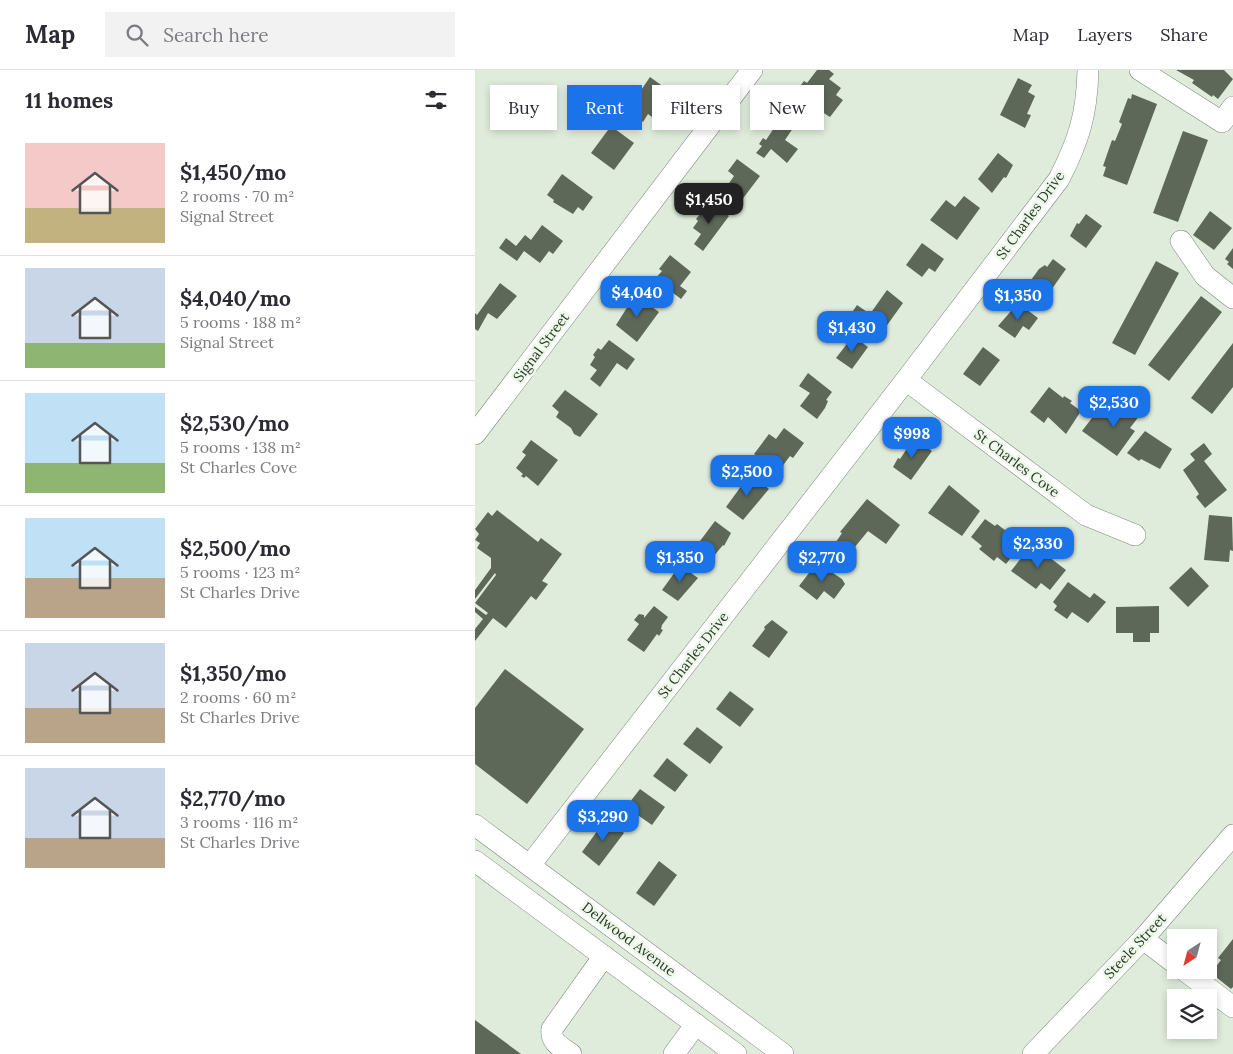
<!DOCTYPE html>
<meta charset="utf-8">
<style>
body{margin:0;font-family:Lora,serif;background:#f2f2f3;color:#2b2b33;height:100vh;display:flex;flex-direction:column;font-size:19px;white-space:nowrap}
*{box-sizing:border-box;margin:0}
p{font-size:16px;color:#7c7c81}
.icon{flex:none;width:28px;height:28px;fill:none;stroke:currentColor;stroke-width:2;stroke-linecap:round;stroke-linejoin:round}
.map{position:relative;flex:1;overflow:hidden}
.drawer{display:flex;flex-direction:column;background:#fff;width:475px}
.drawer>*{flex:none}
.hud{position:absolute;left:15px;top:15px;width:475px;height:45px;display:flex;gap:10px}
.needle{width:32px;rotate:216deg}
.buttons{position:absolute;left:692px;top:859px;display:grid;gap:10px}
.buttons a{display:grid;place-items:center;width:50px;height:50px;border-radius:0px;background:#fff;box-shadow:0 2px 8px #0003;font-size:25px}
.price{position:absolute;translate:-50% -42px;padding:0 11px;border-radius:10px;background:#1a73e8;color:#fff;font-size:16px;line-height:32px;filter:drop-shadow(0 1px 2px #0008)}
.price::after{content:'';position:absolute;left:50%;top:30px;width:15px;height:11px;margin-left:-8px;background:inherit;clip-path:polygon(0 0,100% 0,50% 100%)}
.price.selected{background:#222;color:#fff}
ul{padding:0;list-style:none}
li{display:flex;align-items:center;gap:15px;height:125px;padding:0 25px}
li+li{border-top:1px solid #e1e1e2}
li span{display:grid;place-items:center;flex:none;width:140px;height:100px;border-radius:0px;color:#555}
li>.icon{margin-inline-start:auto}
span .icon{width:60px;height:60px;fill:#fffc;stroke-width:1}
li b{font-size:21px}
h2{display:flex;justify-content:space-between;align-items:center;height:60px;padding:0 25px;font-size:21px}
.pill{padding:0 18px;border-radius:0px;background:#fff;box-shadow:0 2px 8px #0003;font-size:18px;line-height:45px}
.pill.selected{background:#1a73e8;color:#fff}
header{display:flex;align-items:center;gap:30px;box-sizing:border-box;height:70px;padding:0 25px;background:#fff;border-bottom:1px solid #e1e1e2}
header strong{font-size:24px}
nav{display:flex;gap:28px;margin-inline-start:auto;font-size:18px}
.search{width:350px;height:45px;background:#f2f2f3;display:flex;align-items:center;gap:12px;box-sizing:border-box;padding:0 18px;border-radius:0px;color:#7c7c81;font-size:19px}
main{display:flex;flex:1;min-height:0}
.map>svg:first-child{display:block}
.building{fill:#5d6859}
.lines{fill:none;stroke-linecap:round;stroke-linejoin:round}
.minor-casing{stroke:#7c8878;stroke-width:22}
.minor{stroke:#fff;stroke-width:21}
.labels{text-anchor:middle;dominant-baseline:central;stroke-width:5;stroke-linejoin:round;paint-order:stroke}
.street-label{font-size:14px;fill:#30352e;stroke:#ecf9e8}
</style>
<header>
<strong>Map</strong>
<div class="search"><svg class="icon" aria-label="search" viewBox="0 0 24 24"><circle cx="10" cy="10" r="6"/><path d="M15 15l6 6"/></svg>Search here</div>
<nav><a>Map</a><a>Layers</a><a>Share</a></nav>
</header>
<main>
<section class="drawer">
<h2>11 homes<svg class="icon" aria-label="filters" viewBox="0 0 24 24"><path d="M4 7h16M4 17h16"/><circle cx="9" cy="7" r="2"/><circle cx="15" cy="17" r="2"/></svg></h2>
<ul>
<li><span style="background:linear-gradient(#f6c9c9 65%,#c2b280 0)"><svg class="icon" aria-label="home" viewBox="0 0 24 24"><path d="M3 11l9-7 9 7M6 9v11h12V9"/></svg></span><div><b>$1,450/mo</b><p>2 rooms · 70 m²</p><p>Signal Street</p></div></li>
<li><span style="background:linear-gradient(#c9d6e8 75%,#8fb573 0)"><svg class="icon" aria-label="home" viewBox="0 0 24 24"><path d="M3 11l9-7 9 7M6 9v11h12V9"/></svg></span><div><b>$4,040/mo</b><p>5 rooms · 188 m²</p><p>Signal Street</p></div></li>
<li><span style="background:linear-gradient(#bfe0f5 70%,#8fb573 0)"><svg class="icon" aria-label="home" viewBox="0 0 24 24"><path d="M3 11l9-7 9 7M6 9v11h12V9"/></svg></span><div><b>$2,530/mo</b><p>5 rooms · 138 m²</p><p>St Charles Cove</p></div></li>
<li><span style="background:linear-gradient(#bfe0f5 60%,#b9a48a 0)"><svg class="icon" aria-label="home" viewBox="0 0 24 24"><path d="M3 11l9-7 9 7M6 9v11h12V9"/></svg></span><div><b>$2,500/mo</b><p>5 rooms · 123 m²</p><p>St Charles Drive</p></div></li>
<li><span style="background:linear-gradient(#c9d6e8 65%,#b9a48a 0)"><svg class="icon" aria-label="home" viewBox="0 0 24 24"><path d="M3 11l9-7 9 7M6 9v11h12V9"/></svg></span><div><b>$1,350/mo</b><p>2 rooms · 60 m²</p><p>St Charles Drive</p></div></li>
<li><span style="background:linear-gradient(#c9d6e8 70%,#b9a48a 0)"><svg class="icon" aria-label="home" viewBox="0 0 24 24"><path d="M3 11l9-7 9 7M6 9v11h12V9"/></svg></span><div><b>$2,770/mo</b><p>3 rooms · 116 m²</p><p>St Charles Drive</p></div></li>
</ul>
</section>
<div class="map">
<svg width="758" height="984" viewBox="0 0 758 984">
<rect width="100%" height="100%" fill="#dfecdb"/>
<g class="building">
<polygon points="342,0 354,0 359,4 354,9 366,18 361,25 368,30 355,47 319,24 329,11 332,13"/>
<polygon points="701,0 749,0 758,9 743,29 738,25 737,27 717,13 719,10"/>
<polygon points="175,7 193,20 191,24 193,26 177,47 173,44 168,52 144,34 153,19 162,26"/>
<polygon points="543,8 557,15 553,22 560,26 552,44 556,45 550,58 525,45"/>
<polygon points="657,24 682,34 652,115 628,106 631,97 628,96 637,70 640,71 647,54 644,52 653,28 656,29"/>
<polygon points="302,46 318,58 310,70 323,79 312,93 296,79 289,88 281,83 287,76 284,74 288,68 291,70 299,58 295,55"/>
<polygon points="136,56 159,73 139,100 116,83"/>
<polygon points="708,61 733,70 703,152 678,143"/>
<polygon points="523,83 538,95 531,108 529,107 517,123 503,109"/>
<polygon points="262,89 285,106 266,131 250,119 259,106 253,101"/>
<polygon points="87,104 118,127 108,141 103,137 98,144 78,132 79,130 72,125"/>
<polygon points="489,126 505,138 482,170 455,150 471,130 480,137"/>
<polygon points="237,133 254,146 228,181 219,174 226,164 218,158 223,151 221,149 229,139 232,141"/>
<polygon points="735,141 757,158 739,180 718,165"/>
<polygon points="611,144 627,156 611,178 595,166 602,153 604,154"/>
<polygon points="67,155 88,171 78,184 74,181 65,193 49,181 42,191 24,178 31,168 41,176 50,165 56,170"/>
<polygon points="447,173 469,189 460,202 454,198 447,207 431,195"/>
<polygon points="758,178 758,199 752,194 754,192 750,189"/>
<polygon points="195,185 216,202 205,216 212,221 206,229 180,209 187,201 184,199"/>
<polygon points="578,189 591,199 574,223 556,210 564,199 570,195 572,197"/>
<polygon points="681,191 704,203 660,285 637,273"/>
<polygon points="25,213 42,226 22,249 13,243 3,261 0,259 0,243 2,245"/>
<polygon points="412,220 428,233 405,265 376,244 382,235 395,244"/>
<polygon points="160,225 184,242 162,272 141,255"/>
<polygon points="726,226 747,242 694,311 673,295"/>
<polygon points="543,233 563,248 554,260 548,256 540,268 523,256"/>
<polygon points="378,266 393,277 377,299 361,288"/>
<polygon points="134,270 160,289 152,300 142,293 125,317 115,309 122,300 115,295 120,287 118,285 123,278 126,280"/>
<polygon points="758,273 758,317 737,344 716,328"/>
<polygon points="508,277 525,290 505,316 488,304"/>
<polygon points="333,303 357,322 351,330 353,331 350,338 342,349 325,336 335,323 324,316"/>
<polygon points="574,317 588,328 589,326 597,331 595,333 606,341 591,364 573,347 569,353 555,342"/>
<polygon points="90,320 123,344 105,367 99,364 96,358 81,347 84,342 77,336"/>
<polygon points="653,329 668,341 655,358 660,361 642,386 607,361 623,340 638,349"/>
<polygon points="309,358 329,373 318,388 315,386 303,402 279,384 294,364 301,369"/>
<polygon points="670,361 697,379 685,399 666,389 664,391 652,383"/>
<polygon points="439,368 457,381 436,410 418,397 423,388 425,389"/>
<polygon points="56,370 83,390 63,416 51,406 49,408 46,406 48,404 41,398 51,385 47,382"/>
<polygon points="729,373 737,384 729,391 752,420 730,438 721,427 724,424 708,400 720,390 715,384"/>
<polygon points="275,404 294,419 268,450 251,437"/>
<polygon points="474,415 505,441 487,466 453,443"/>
<polygon points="392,429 425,455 411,474 393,461 375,483 361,472 367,463 365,462"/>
<polygon points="22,440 63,472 66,468 87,484 67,511 73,514 61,530 56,526 31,558 18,548 0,571 0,559 8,549 0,542 0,537 11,545 13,543 0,533 21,505 20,503 0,529 0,520 16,498 16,488 2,478 5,473 0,470 4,464 0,459 13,442 17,446"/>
<polygon points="734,445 757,447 758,481 755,480 754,492 729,490"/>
<polygon points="510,449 520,456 522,454 535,464 537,460 550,470 531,494 522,487 519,491 504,479 507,476 496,467"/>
<polygon points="240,451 256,463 249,476 248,475 238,487 222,475"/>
<polygon points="557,474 591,500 575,520 566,513 561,519 536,501"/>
<polygon points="205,495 223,508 203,531 187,520"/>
<polygon points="346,495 367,509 370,514 359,529 349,521 342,530 324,516 334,503 337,501 340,503"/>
<polygon points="716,497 734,516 713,537 694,518"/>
<polygon points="593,512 615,528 619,523 631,532 613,553 597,542 592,549 579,540 582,536 578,532"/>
<polygon points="179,536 193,547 187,555 186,559 188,560 184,566 182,564 169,582 152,570 164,554 159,550 164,544 169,545 169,548"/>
<polygon points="684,536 684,563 675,563 675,572 658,572 658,563 641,563 641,537"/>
<polygon points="297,550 313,562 294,588 277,576 290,559 289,557"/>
<polygon points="30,599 109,659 52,734 0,694 0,638"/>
<polygon points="255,621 279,639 265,657 241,639"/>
<polygon points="222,657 248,677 235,694 208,674"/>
<polygon points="192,688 213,705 200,722 178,706"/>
<polygon points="165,719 190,737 177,755 151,737"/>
<polygon points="131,749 149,763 124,796 107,782"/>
<polygon points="184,791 202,805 179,836 161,823"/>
<polygon points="758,869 758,917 756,919 736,903 746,890 743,888"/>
<polygon points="0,950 46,984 0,984"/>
</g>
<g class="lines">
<g class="minor-casing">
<g id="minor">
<polyline points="665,0 747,52 758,37"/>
<polyline points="706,171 730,206 758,228"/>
<polyline points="431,310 611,445 660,465"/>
<polyline points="0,364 277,0"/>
<polyline points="0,755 308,984"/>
<polyline points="0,791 261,984"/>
<path d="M55,795L431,310L584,109C604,70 612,44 613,0"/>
<polyline points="668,869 701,894"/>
<polyline points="709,900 758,937"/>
<path d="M96,984C86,977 75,972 77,959L129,886"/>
<polyline points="199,984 221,954"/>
<polyline points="558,984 668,869 758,765"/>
</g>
</g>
<use href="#minor" class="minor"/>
</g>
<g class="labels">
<g class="street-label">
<text transform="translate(555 145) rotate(-54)">St Charles Drive</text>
<text transform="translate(66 277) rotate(-53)">Signal Street</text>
<text transform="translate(542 393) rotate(37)">St Charles Cove</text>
<text transform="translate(218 585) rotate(-52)">St Charles Drive</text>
<text transform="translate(154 869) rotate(37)">Dellwood Avenue</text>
<text transform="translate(660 876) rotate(-47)">Steele Street</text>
</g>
</g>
</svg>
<div class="buttons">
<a><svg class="needle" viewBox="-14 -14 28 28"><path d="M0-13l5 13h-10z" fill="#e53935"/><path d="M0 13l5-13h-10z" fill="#7c7c81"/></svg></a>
<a><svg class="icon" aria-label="layers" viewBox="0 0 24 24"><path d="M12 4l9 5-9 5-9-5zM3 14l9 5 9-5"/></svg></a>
</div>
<b class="price selected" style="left:234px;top:155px">$1,450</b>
<b class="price" style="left:162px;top:248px">$4,040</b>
<b class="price" style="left:543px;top:251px">$1,350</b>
<b class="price" style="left:377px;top:283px">$1,430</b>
<b class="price" style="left:639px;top:358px">$2,530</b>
<b class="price" style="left:437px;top:389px">$998</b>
<b class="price" style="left:272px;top:427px">$2,500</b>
<b class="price" style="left:563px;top:499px">$2,330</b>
<b class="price" style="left:205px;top:513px">$1,350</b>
<b class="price" style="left:347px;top:513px">$2,770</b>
<b class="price" style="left:128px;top:772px">$3,290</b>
<div class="hud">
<a class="pill">Buy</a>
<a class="pill selected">Rent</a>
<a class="pill">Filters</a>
<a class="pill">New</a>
</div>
</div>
</main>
